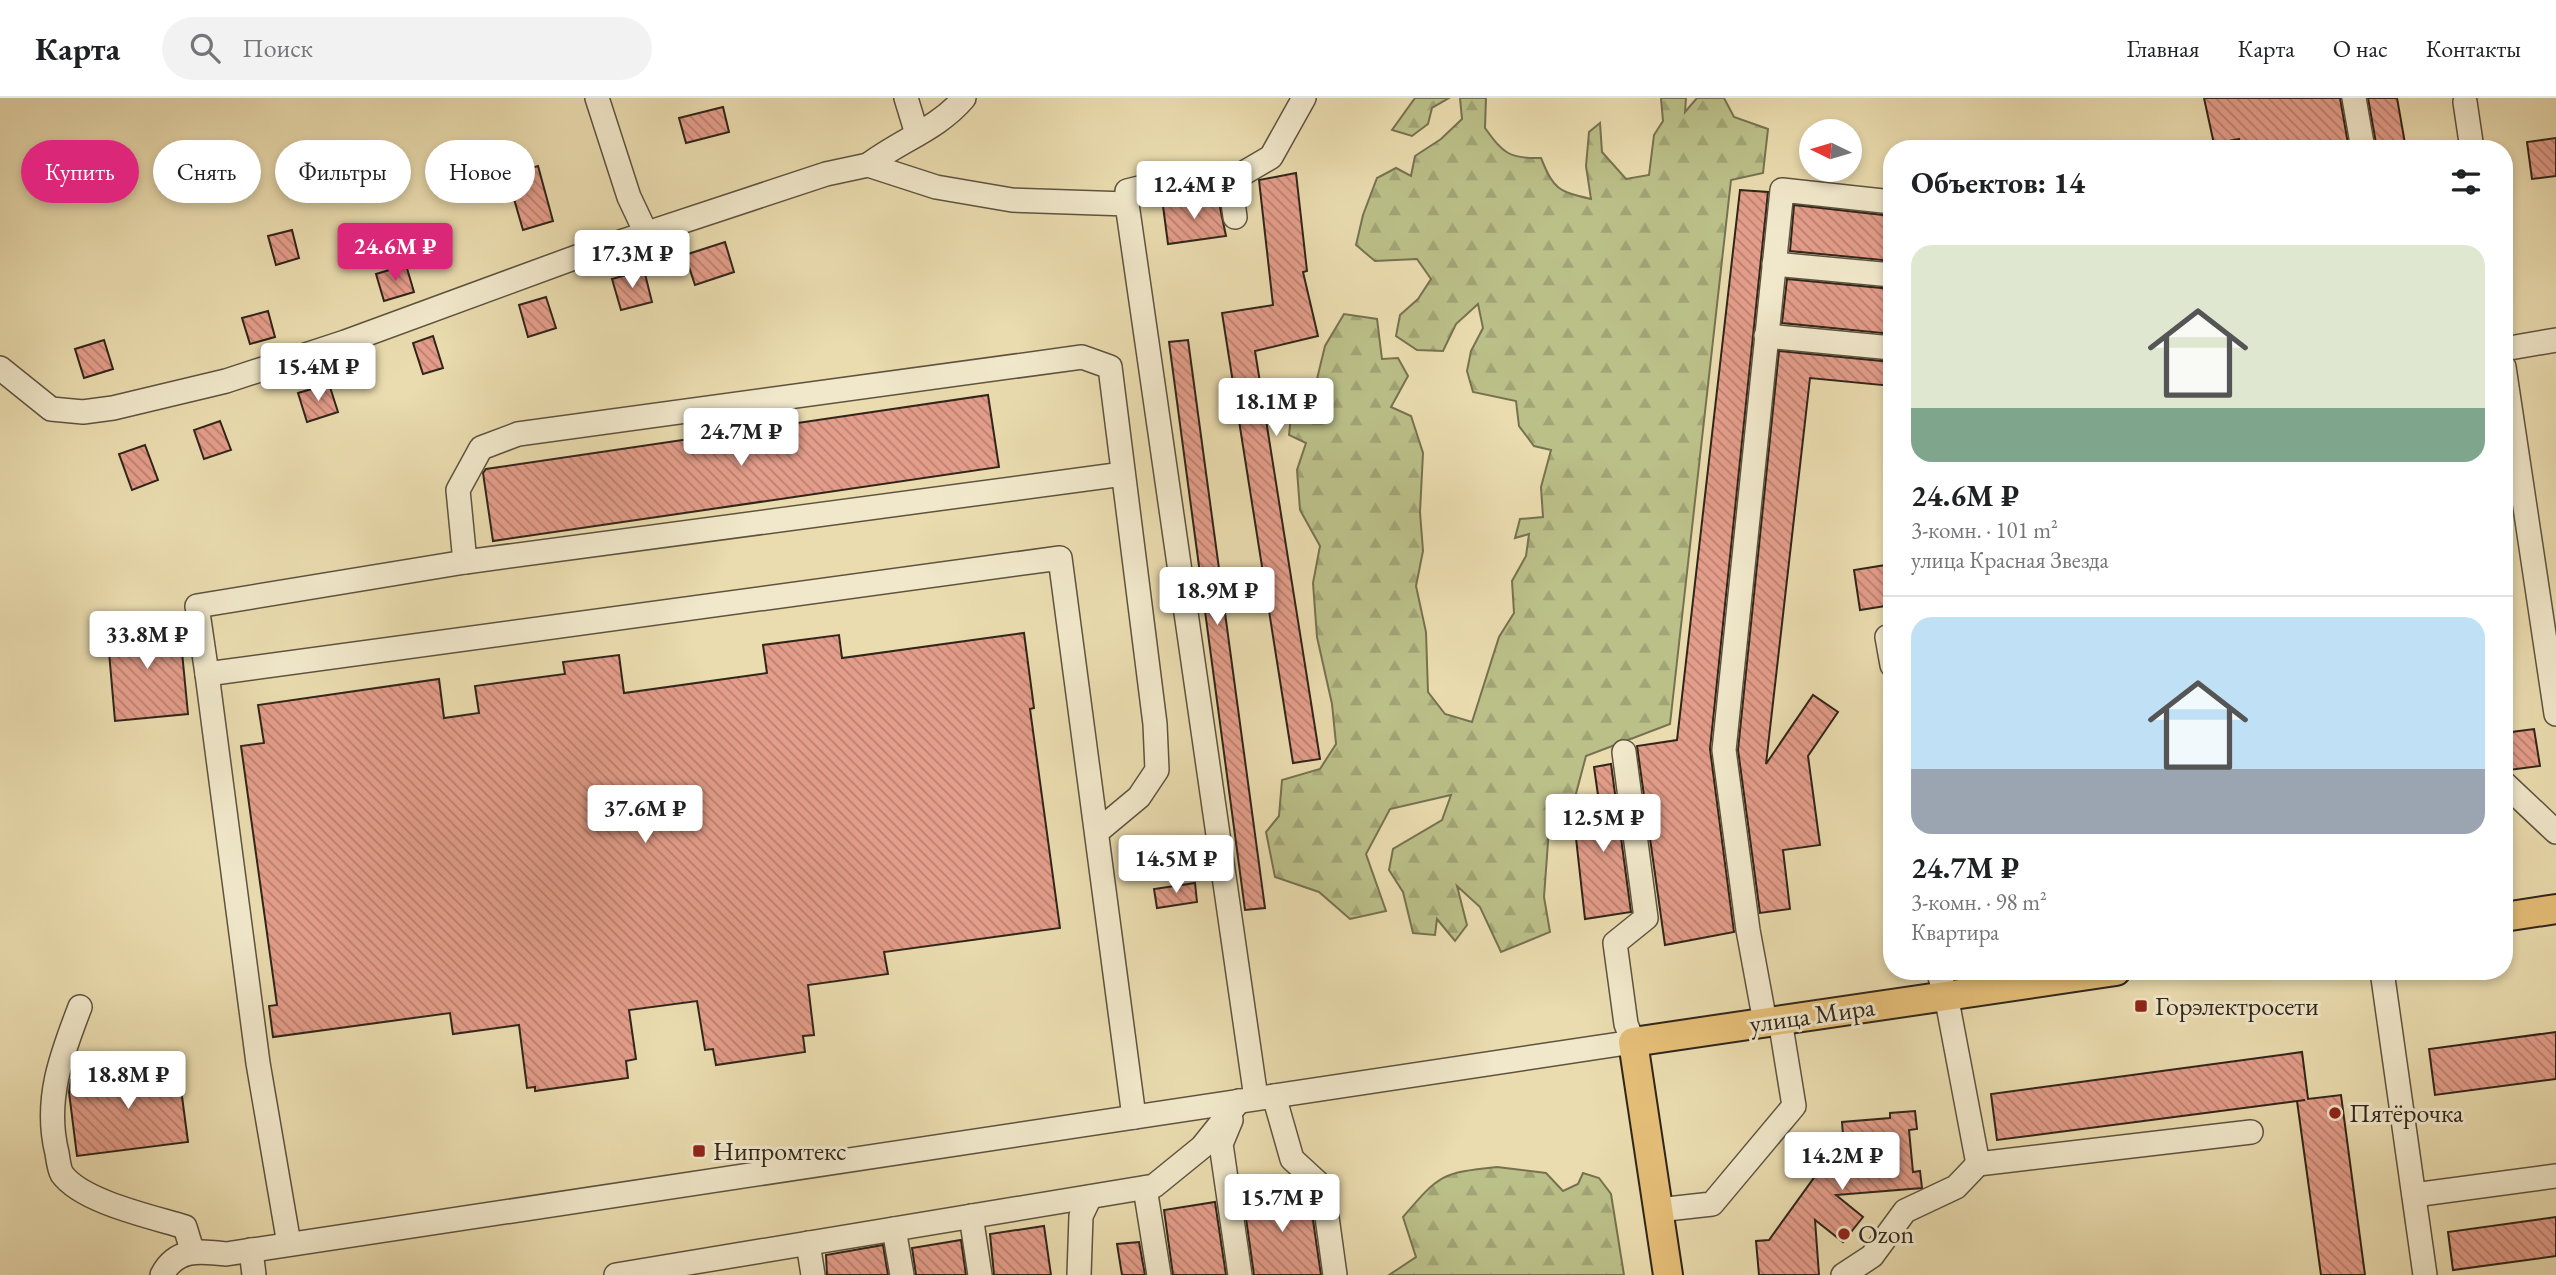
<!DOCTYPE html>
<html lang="ru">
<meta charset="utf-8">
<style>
body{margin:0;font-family:"EB Garamond",serif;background:#f2f2f2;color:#202124;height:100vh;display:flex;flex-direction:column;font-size:26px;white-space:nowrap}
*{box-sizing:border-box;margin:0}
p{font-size:23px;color:#757577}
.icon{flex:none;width:38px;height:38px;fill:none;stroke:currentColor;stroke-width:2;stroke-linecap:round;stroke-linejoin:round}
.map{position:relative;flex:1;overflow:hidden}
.details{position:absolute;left:1883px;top:42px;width:630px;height:840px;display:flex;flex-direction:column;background:#fff;border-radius:28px;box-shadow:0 4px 10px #0003}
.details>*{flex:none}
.banner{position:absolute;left:21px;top:42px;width:665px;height:63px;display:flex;gap:14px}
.needle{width:46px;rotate:275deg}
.controls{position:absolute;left:1799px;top:21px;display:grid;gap:14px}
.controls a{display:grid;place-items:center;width:63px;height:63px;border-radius:50%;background:#fff;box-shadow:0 4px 10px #0003;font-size:35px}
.price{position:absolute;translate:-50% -60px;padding:0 16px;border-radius:7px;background:#fff;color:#222;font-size:23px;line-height:46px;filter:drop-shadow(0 2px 4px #0008)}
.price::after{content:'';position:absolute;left:50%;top:42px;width:21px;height:16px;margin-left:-10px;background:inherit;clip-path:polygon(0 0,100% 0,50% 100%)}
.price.current{background:#db2777;color:#fff}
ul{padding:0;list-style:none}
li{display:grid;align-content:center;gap:14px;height:371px;padding:0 28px}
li+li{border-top:2px solid #e0e0e0}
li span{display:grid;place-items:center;height:217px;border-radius:21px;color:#555}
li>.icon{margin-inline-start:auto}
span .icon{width:126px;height:126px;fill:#fffc;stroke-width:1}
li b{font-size:30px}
h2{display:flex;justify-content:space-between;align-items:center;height:84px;padding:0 28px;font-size:30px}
.tag{padding:0 24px;border-radius:32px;background:#fff;box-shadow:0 4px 10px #0003;font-size:24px;line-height:63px}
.tag.current{background:#db2777;color:#fff}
header{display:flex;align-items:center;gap:42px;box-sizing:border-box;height:98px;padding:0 35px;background:#fff;border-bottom:2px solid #e0e0e0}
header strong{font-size:33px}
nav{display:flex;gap:38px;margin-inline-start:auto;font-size:24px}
.search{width:490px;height:63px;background:#f2f2f2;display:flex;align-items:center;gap:18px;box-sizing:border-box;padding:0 24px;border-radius:38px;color:#757577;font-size:26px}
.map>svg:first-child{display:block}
.forest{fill:url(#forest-firs);stroke:#767251;stroke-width:2}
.building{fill:url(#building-back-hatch);stroke:#30251a;stroke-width:2}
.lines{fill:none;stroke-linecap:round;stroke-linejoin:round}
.minor-casing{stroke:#5e533f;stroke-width:26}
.major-casing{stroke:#30251a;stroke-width:32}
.minor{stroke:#f1e8cb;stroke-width:23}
.major{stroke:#e5be78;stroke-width:28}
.poi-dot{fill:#8f2418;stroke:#f1e8cb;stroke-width:2.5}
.labels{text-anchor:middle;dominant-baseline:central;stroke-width:6;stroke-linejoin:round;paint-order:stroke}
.poi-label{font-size:26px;fill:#30251a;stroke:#f1e8cb;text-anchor:start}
.street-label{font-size:26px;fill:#30251a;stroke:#f1e8cb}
</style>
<header>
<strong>Карта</strong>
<div class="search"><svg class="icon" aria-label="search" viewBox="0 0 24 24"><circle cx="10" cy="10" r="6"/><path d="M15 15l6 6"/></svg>Поиск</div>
<nav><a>Главная</a><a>Карта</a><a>О нас</a><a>Контакты</a></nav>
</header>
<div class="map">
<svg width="2556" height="1177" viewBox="0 0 2556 1177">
<defs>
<pattern id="forest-firs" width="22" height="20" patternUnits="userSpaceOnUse" patternTransform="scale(1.75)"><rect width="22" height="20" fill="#bbbf88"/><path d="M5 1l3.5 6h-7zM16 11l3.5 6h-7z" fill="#a1a475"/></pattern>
<pattern id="building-back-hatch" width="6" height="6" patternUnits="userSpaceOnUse" patternTransform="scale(1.75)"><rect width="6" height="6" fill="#e49d8a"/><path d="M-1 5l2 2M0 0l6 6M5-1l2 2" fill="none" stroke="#b98070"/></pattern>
</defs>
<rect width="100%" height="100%" fill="#eadcaf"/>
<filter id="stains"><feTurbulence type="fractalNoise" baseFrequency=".00286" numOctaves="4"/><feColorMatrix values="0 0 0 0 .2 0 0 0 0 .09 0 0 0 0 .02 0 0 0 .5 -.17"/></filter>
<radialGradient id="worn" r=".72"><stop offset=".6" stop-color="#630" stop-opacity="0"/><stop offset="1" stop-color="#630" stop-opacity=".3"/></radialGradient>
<g class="forest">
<polygon points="1415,0 1449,0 1432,10 1428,26 1412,38 1392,32"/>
<path d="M1460,0H1486L1485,30C1503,55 1509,61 1541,60C1554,92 1558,93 1591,101L1586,68L1589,34L1600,25L1602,54L1626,81L1649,77L1654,37L1663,23L1661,0H1686L1685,14L1697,0H1724L1734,19L1768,31L1763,75L1731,82L1670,626L1586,658L1574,703L1550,717L1544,799L1550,834L1501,854L1480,809L1457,788L1467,827L1455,843L1437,821L1435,837L1413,835L1403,794L1389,772L1393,751L1442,722L1451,697L1390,711L1366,756L1386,813L1350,821L1319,794L1275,779L1266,734L1279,718L1282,682L1320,671L1336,646L1332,606L1317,539L1313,485L1320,448L1300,412L1297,372L1306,345L1289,337L1293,299L1317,281L1325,248L1344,216L1377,221L1382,261L1398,260L1408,278L1391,309L1411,318L1423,355L1420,414L1423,453L1416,488L1426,534L1428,594L1445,616L1472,624L1499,539L1514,515L1512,483L1526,458L1529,436L1515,440L1520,421L1543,419L1541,389L1551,352L1534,348L1519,328L1516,303L1473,294L1467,273L1471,253L1483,230L1478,206L1456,226L1443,253L1417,252L1396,238L1400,217L1418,201L1431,181L1417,161L1375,163L1356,147L1363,117L1377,80L1396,70L1411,78L1415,58L1441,41L1462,21Z"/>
<path d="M1497,1069L1546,1075L1563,1093L1578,1086L1583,1075L1599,1080L1611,1096L1624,1177H1389L1416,1159L1403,1119C1440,1076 1441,1075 1497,1069Z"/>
</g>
<g class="building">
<polygon points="2204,0 2340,0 2349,51 2241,51 2239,41 2214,46"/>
<polygon points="2368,0 2397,0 2406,51 2377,51"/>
<polygon points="723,9 729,34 686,45 679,20"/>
<polygon points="2556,40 2556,78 2532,81 2527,44"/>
<polygon points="538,68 553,123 523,132 507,77"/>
<polygon points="1296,75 1307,173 1303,174 1318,238 1255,253 1320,661 1293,665 1222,215 1273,207 1259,82"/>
<polygon points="1740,92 1768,94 1710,651 1734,834 1665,847 1637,648 1677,642"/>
<polygon points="1218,100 1226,138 1168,146 1163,108"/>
<polygon points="1794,107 1892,118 1892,163 1790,153"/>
<polygon points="292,132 299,160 276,167 268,138"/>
<polygon points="725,144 734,174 695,187 685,157"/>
<polygon points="406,167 414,194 384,203 376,176"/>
<polygon points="644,172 652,204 621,212 612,181"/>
<polygon points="1787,181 1892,191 1892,236 1782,225"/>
<polygon points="546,199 556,230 528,239 519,207"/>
<polygon points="268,213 275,239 250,246 242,220"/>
<polygon points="433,238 443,270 423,276 413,245"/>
<polygon points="104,242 113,271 84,280 75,251"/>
<polygon points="1188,242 1265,810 1245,812 1169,244"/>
<polygon points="1779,253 1892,264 1892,288 1810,280 1766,666 1813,597 1838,614 1808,658 1820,747 1783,752 1790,811 1760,815 1738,652"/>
<polygon points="329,286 338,314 307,324 298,295"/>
<polygon points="988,297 999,369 493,443 483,375 486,371"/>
<polygon points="220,323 231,352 204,361 194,332"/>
<polygon points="145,347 158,382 132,392 119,356"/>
<polygon points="1892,466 1892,507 1860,512 1854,472"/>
<polygon points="179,523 188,616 115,623 107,531"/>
<polygon points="1024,535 1034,610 1030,611 1060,830 884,854 888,876 808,887 814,937 803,938 805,954 716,967 713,951 705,952 697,903 629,912 636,961 626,963 628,980 535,993 535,989 527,990 519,927 453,936 450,915 273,939 269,908 277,907 241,648 264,645 258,607 439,581 444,620 479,615 475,588 565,576 563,564 619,557 624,595 767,575 763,547 839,537 842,560"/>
<polygon points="2534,631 2540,668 2509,672 2504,667 2504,635"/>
<polygon points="1611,666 1631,814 1585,821 1574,722 1601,718 1594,669"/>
<polygon points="1203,751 1207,772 1186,776 1182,755"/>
<polygon points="1195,785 1197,804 1157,810 1154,791"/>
<polygon points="2556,934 2556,981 2435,997 2429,951"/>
<polygon points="2302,954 2308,1001 2341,997 2365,1177 2321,1177 2297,1003 2305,1002 1997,1042 1991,996"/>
<polygon points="178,968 188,1044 77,1058 69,994 71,982"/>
<polygon points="1915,1013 1917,1031 1909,1032 1913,1074 1920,1073 1922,1090 1836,1097 1863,1119 1843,1144 1815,1122 1819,1177 1759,1177 1756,1143 1769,1142 1816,1077 1844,1049 1842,1024 1890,1020 1890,1015"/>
<polygon points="1303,1090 1313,1122 1321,1177 1254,1177 1243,1099"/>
<polygon points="1215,1104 1226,1177 1173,1177 1164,1112"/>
<polygon points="2556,1119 2556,1158 2453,1172 2448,1134"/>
<polygon points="1044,1128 1051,1177 994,1177 990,1136"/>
<polygon points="961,1142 966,1177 916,1177 912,1150"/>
<polygon points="1139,1144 1145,1177 1122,1177 1117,1146"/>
<polygon points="883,1147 888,1177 827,1177 826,1157"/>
</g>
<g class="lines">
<g class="minor-casing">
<g id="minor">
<polyline points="597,0 629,99 646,135"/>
<polyline points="906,0 917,36"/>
<polyline points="2354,0 2363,51"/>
<polyline points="2465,4 2472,51"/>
<path d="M868,67C901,42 938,31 964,0"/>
<polyline points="1230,83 1271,59 1304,0"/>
<polyline points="1127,106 1127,93 1147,88 1230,83 1235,119"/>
<polyline points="1774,166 1892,177"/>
<polyline points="1766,238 1892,250"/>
<polyline points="2504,251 2556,242"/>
<polyline points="2504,269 2556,616"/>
<polyline points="0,270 51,311 83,314 113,310 226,283 345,244 593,153 826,76 868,67 936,89 1012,102 1127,106 1256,1000"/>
<polyline points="465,464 1123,376"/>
<polyline points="1887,539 1892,567"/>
<polyline points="207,576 197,508 465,464 458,392 481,350 518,336 1082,259 1110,269 1155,626 1157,672 1139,699 1097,734"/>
<polyline points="2504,685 2556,734"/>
<polyline points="1938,873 1946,897 1978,1066 2251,1034"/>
<polyline points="2382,873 2425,1177"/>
<path d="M80,909C61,958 44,1003 57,1055C58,1061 59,1071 62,1076C82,1104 153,1119 185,1129L192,1152"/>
<polyline points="1765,924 1748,832 1724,652 1782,92 1892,104"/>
<polyline points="1274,998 1292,1061 1318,1085 1327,1119 1335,1177"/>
<polyline points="1231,1022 1221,1046 1240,1177"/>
<polyline points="1145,1090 1159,1177"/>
<polyline points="2414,1097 2556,1078"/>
<polyline points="1658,1112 1712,1106 1794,1008 1780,922"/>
<polyline points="971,1118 980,1177"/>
<polyline points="894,1131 902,1177"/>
<polyline points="808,1145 813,1177"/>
<polyline points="289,1146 258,965 207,576 1060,460 1134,1019"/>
<polyline points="251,1152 254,1177"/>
<path d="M162,1177C176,1150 200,1153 226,1156L1633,944L1626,926L1615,845L1646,820L1624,654"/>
<polyline points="616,1177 1154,1088 1202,1049 1239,1003"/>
<polyline points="1079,1177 1081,1118 1090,1099"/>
<polyline points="1843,1177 1872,1158 1905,1113 1956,1089 1978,1066"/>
</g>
</g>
<g class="major-casing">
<g id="major">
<polyline points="2504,819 2556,811"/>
<polyline points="1668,1177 1633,944 2116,873"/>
</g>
</g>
<use href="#minor" class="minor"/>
<use href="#major" class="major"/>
</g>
<g class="poi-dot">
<rect x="2134" y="901" width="14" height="14" rx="3.5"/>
<circle cx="2335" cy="1015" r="7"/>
<rect x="692" y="1046" width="14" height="14" rx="3.5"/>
<circle cx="1844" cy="1136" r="7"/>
</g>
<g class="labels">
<g class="poi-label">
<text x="2155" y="908">Горэлектросети</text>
<text x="2349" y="1015">Пятёрочка</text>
<text x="713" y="1053">Нипромтекс</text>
<text x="1858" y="1136">Ozon</text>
</g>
<g class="street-label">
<text transform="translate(1812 917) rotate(-8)">улица Мира</text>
</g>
</g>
<rect width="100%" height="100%" filter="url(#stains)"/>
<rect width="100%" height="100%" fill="url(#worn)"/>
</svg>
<div class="controls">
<a><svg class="needle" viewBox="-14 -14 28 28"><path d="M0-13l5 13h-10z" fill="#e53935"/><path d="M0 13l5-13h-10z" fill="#757577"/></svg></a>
</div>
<b class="price" style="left:1194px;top:123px">12.4M ₽</b>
<b class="price current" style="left:395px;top:185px">24.6M ₽</b>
<b class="price" style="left:632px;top:192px">17.3M ₽</b>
<b class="price" style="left:318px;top:305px">15.4M ₽</b>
<b class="price" style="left:1276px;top:340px">18.1M ₽</b>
<b class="price" style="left:741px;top:370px">24.7M ₽</b>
<b class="price" style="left:1217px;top:529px">18.9M ₽</b>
<b class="price" style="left:147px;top:573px">33.8M ₽</b>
<b class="price" style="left:645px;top:747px">37.6M ₽</b>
<b class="price" style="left:1603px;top:756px">12.5M ₽</b>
<b class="price" style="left:1176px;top:797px">14.5M ₽</b>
<b class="price" style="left:128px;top:1013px">18.8M ₽</b>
<b class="price" style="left:1842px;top:1094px">14.2M ₽</b>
<b class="price" style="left:1282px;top:1136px">15.7M ₽</b>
<div class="banner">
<a class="tag current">Купить</a>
<a class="tag">Снять</a>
<a class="tag">Фильтры</a>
<a class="tag">Новое</a>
</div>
<section class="details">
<h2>Объектов: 14<svg class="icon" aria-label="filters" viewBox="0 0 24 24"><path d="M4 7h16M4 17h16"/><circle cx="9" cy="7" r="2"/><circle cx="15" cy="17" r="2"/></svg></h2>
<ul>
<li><span style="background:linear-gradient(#dfe7d0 75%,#7fa58c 0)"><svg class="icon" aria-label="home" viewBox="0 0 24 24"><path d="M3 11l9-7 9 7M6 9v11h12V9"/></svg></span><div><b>24.6M ₽</b><p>3-комн. · 101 m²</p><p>улица Красная Звезда</p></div></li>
<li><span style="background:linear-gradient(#bfe0f5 70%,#9aa5b1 0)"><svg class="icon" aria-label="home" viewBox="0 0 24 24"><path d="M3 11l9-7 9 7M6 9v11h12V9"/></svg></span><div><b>24.7M ₽</b><p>3-комн. · 98 m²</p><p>Квартира</p></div></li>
</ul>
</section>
</div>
